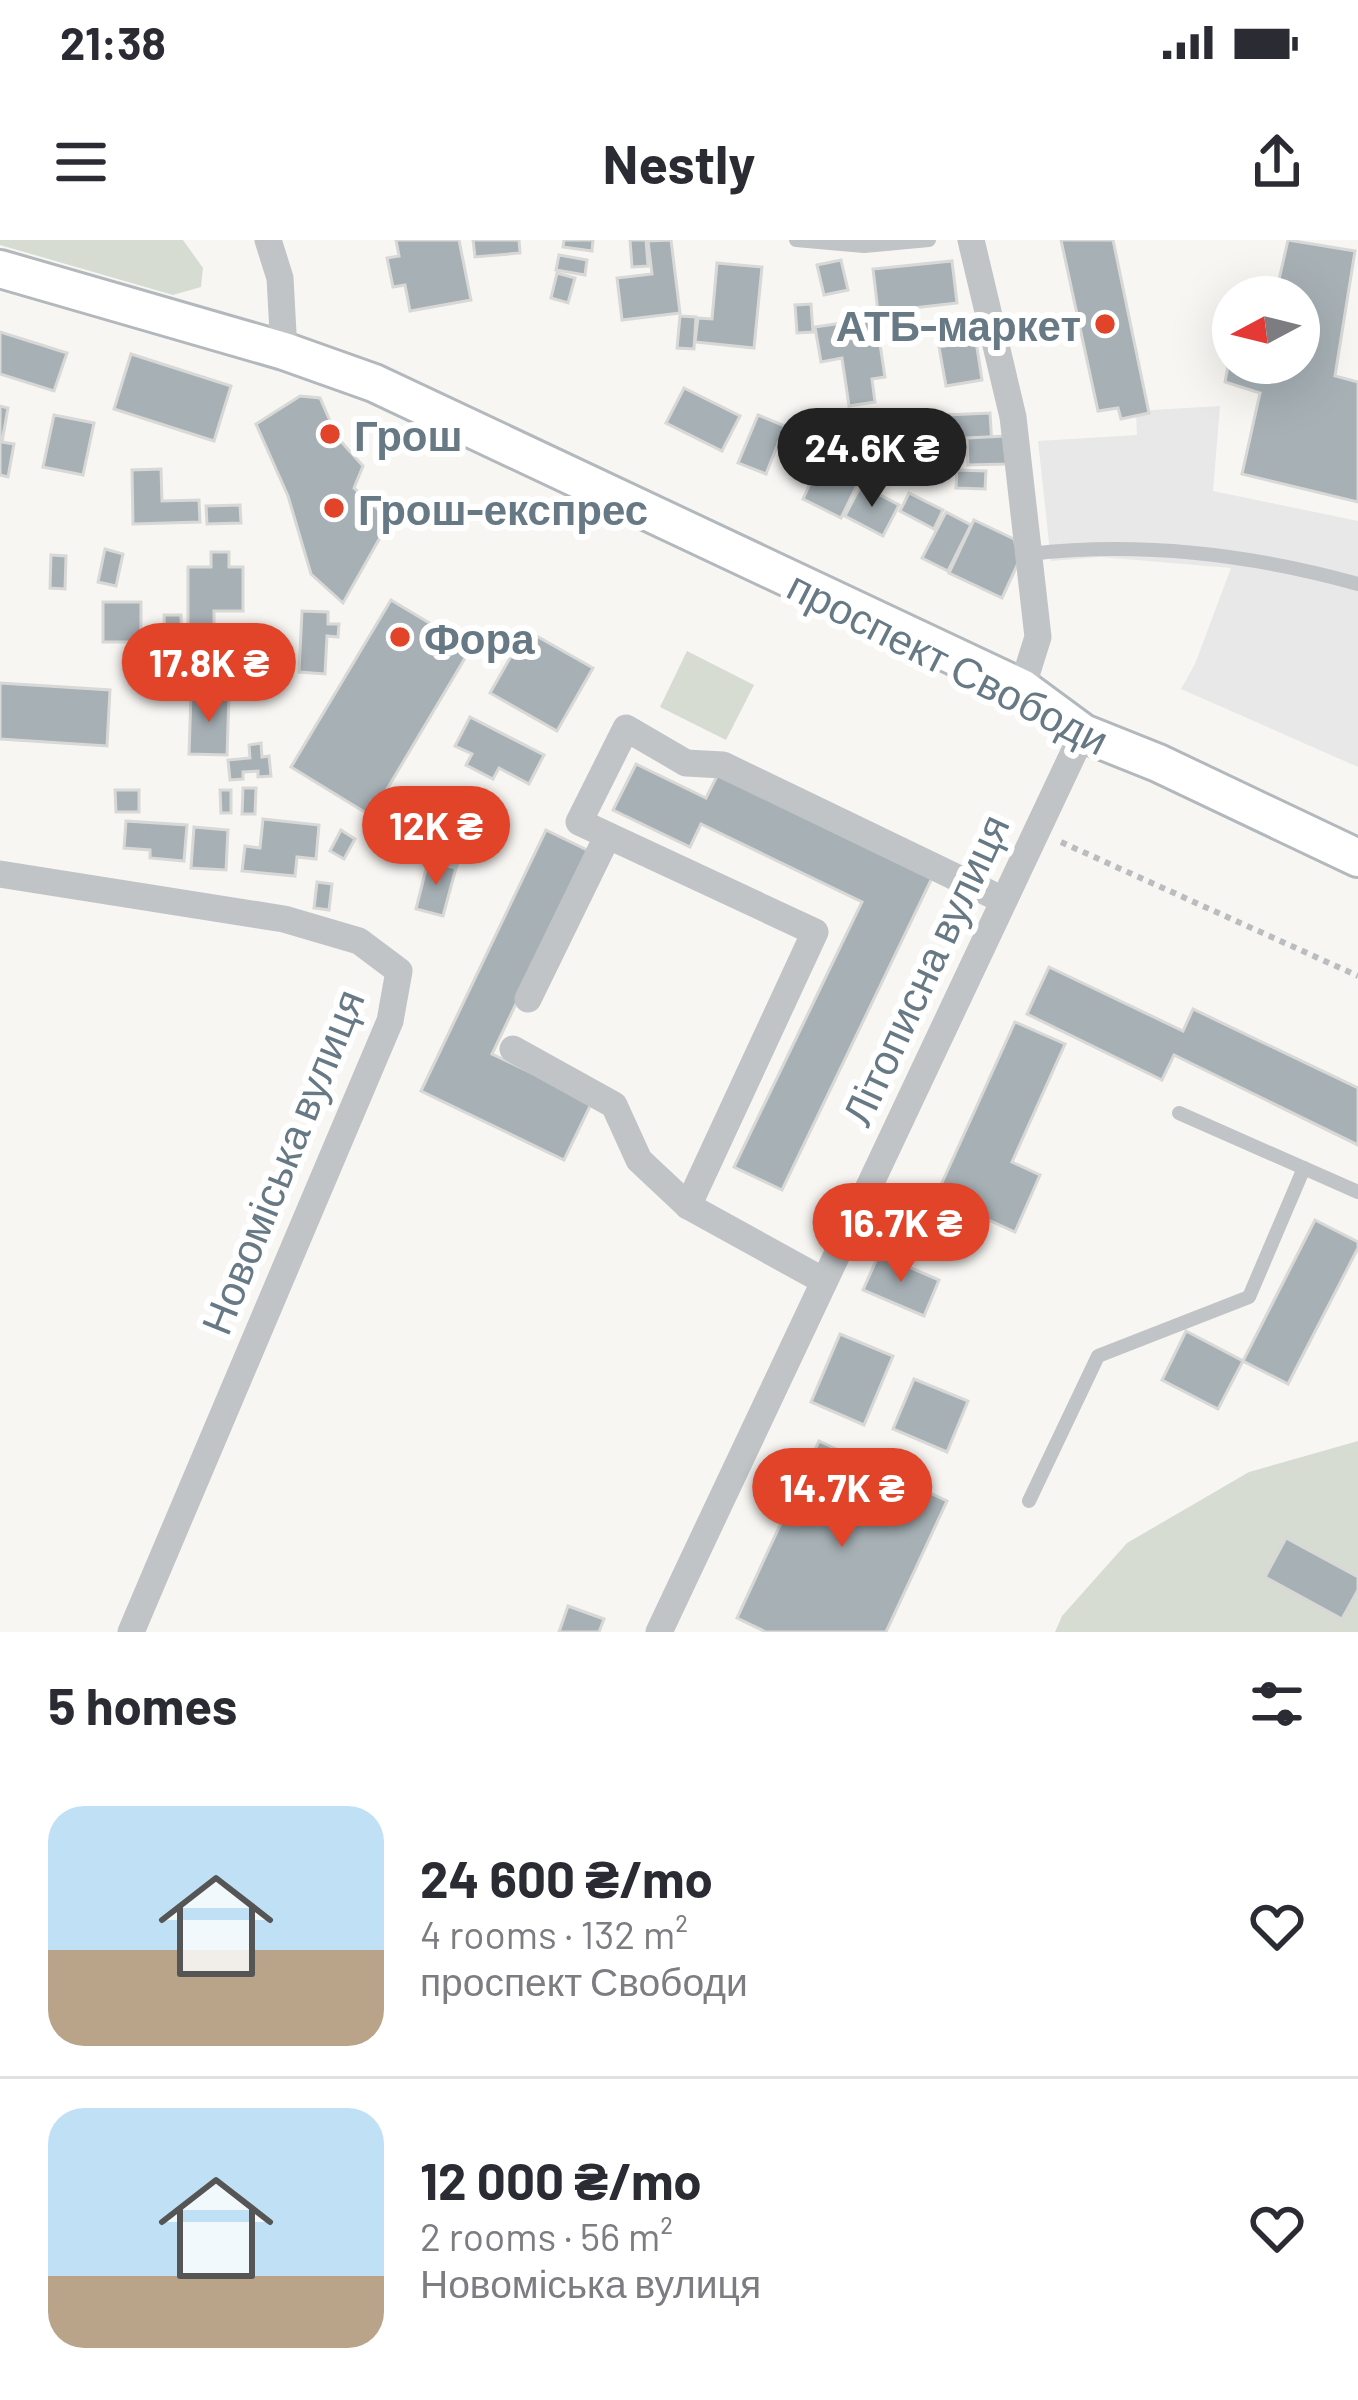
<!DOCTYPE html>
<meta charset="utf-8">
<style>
body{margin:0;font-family:Barlow,sans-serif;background:#f7f7f7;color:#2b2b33;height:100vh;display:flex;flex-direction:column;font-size:45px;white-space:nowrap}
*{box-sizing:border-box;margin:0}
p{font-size:39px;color:#7c7c81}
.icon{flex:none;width:66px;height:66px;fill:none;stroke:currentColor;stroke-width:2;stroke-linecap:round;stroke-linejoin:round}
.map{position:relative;height:1392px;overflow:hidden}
.side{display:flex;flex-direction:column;background:#fff;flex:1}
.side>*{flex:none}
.needle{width:78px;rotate:263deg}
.controls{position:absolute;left:1212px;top:36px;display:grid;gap:24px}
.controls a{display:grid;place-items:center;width:108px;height:108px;border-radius:50%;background:#fff;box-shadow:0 12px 48px #0002;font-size:60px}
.price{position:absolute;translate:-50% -102px;padding:0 27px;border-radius:42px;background:#e14429;color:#fff;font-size:39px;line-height:78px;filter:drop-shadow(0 3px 6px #0008)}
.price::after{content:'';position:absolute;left:50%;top:72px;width:36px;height:27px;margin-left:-18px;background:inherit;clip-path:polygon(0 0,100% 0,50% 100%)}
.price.current{background:#222;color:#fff}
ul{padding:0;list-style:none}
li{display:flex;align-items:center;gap:36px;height:300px;padding:0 48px}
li+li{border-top:3px solid #e1e1e2}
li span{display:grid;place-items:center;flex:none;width:336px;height:240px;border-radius:36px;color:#555}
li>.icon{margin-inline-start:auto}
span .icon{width:144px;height:144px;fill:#fffc;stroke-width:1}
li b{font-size:51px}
h2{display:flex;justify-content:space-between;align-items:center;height:144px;padding:0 48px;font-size:51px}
.status{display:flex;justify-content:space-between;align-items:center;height:84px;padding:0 60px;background:#fff;direction:ltr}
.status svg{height:33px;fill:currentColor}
header{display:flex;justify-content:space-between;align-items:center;height:156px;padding:0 48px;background:#fff;font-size:54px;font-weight:700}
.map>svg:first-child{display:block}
.built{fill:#e7e8e7}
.green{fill:#d7dcd3}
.building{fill:#a6b0b5;stroke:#d8d8d6;stroke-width:3}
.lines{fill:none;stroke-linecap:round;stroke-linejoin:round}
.secondary-casing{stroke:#b2b8bc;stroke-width:42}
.path{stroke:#babdbf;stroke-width:6;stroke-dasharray:6 6;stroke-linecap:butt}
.lane{stroke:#c0c4c7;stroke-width:14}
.street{stroke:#c0c4c7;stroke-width:27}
.secondary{stroke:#fff;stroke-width:36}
.poi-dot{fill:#e14429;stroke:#fff;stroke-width:4.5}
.labels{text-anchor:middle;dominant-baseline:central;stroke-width:12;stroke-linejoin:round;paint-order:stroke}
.poi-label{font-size:42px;font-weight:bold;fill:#667984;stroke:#fff;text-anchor:start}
.street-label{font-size:42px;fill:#667984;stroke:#fff}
</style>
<div class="status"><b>21:38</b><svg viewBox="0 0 49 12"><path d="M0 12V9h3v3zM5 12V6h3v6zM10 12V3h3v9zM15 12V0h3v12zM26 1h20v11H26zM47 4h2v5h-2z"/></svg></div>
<header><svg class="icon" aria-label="menu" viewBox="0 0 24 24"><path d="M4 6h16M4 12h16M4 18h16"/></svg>Nestly<svg class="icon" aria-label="share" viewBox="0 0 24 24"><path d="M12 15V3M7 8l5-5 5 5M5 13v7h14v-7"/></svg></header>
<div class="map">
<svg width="1358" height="1392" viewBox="0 0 1358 1392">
<rect width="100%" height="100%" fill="#f7f6f3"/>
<polygon class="built" points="1220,166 1213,251 1358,281 1358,527 1181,449 1195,424 1231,328 1101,317 1051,321 1038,201 1137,195 1136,171"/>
<g class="green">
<polygon points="0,0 183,0 203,28 201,47 173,55 0,5"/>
<polygon points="687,411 754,445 726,500 660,467"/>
<polygon points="1358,1201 1358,1392 1055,1392 1062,1376 1127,1303 1249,1232"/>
</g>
<g class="building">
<polygon points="396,0 459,0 471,60 410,71 405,45 393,47 387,18 399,16"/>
<polygon points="473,0 519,0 520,13 475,17"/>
<polygon points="564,0 593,0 592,11 563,7"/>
<polygon points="630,0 646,0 648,26 632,27"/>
<polygon points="671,0 680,73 622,80 617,38 652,34 648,1"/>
<polygon points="1061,0 1113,0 1149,173 1121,179 1118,168 1098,171"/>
<polygon points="1288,0 1355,11 1335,136 1358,142 1358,262 1242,234 1260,153 1225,142 1233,100 1233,123 1299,123 1299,57 1275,57"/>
<polygon points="559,15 587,20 585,35 556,30"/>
<polygon points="841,20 848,50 824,55 817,25"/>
<polygon points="952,21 957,63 878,72 873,29"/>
<polygon points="717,23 762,27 754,108 695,102 698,78 712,79"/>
<polygon points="557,33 575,38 568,63 551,58"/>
<polygon points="811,64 813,92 797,93 795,65"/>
<polygon points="680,76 696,77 694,109 677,108"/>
<polygon points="876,78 885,137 872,139 875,162 849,166 842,118 821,122 815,87"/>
<polygon points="0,92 67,113 54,151 0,134"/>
<polygon points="976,101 982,140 946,146 939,107"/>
<polygon points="131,114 231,146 214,201 114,169"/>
<polygon points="684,148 740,176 722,211 666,183"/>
<polygon points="300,156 320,158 337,197 363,226 354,248 390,280 343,363 311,334 288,256 256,184"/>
<polygon points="0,166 8,168 2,202 14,204 8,237 0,235"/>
<polygon points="990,173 992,206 947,208 945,175"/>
<polygon points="54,175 94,183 83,235 43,227"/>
<polygon points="758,175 785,186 766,234 738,223"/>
<polygon points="1006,196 1007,224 968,225 967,198"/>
<polygon points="819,224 858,243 841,278 803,259"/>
<polygon points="161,229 162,261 199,260 200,282 133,284 132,230"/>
<polygon points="957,230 986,231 985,249 956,248"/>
<polygon points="861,245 899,265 883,296 845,276"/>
<polygon points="909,253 943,270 934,289 900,271"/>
<polygon points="240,265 241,283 207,284 206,266"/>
<polygon points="946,272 971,285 948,331 922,318"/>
<polygon points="974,280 1014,299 1020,319 1002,358 949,333"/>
<polygon points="105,309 123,314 116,346 98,342"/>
<polygon points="211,312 229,312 229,327 243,327 243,371 214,371 214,385 188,385 188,327 211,327"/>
<polygon points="51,315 66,316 65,349 50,348"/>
<polygon points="391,360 471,408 371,576 291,527"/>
<rect x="103" y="362" width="38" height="40"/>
<polygon points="302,371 328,372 328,384 339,384 338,397 327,396 325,434 299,432"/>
<polygon points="164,375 181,375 182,406 165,406"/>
<polygon points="526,390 593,428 557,491 490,453"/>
<polygon points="0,443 110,450 107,506 0,499"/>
<polygon points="191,455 229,455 227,515 189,514"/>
<polygon points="470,477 544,515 529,544 499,528 493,539 466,525 472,514 455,506"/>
<polygon points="261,503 262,517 269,516 271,536 258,537 258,531 243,532 243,539 230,540 228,520 250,518 249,505"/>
<polygon points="636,524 706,558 718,534 932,638 782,950 734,927 862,662 701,584 690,607 613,570"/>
<polygon points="243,548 256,548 255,574 242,574"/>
<polygon points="115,550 139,550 139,572 116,572"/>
<polygon points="220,550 231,550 231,573 221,573"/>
<polygon points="415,561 468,572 457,626 424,619 430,588 411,584"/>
<polygon points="263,579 319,585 316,619 297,617 295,636 242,631 245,606 260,608"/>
<polygon points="126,581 187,585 184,621 150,618 150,610 124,608"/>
<polygon points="194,587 228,590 226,630 191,628"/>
<polygon points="341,590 355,599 344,619 330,611"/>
<polygon points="546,590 589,611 492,814 592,862 564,920 421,851"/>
<polygon points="428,621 456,628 443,676 416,669"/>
<polygon points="317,642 332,644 329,670 314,668"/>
<polygon points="1049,727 1183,791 1193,769 1358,848 1358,905 1174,815 1162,840 1027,774"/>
<polygon points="1015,782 1065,804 1012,922 1040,935 1015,992 936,956"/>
<polygon points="1315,980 1358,1002 1358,1008 1288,1144 1243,1121"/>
<polygon points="879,1014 939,1040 924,1076 863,1050"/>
<polygon points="1186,1091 1243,1121 1218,1169 1162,1140"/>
<polygon points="840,1094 893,1116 864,1185 811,1162"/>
<polygon points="914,1139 968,1161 947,1212 893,1189"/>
<polygon points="819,1201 947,1261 886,1392 766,1392 737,1378"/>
<polygon points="1286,1298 1358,1337 1358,1350 1342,1379 1265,1337"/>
<polygon points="568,1366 604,1379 599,1392 559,1392"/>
</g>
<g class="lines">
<g class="secondary-casing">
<polyline id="secondary" points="0,29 284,111 374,143 1022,448 1083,493 1158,523 1358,618"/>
</g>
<polyline class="path" points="1061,602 1358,736"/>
<g class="lane">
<polyline points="796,0 864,6 929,0"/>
<path d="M1029,314C1140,301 1250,314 1358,344"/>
<polyline points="1179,873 1358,952"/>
<polyline points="1029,1261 1098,1116 1249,1057 1304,928"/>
</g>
<g class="street">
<polyline points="268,0 280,38 284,111"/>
<polyline points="971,0 1013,177 1038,397 1022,448"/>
<polyline points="0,634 284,679 359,701 399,731 390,781 131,1392"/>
<polyline points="528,759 607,597"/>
<polyline points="513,809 614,865 639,920 688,966 824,1041"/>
<polyline points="688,966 815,692 579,582 626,488 686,523 723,525 1003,660"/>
<polyline points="659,1392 1083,493"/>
</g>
<use href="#secondary" class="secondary"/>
</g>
<g class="poi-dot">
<circle cx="1105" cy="84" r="12"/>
<circle cx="330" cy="194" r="12"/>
<circle cx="334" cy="268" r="12"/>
<circle cx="400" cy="397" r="12"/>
</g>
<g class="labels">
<g class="poi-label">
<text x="1081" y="84" text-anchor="end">АТБ-маркет</text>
<text x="354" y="194">Грош</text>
<text x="358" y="268">Грош-експрес</text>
<text x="424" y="397">Фора</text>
</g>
<g class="street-label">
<text transform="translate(949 421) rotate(27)">проспект Свободи</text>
<text transform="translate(924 729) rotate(-65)">Літописна вулиця</text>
<text transform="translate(281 921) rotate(-68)">Новоміська вулиця</text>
</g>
</g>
</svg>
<div class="controls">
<a><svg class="needle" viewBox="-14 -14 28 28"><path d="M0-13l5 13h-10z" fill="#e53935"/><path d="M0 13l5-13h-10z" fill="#7c7c81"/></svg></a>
</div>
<b class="price current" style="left:872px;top:270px">24.6K ₴</b>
<b class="price" style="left:209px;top:485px">17.8K ₴</b>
<b class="price" style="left:436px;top:648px">12K ₴</b>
<b class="price" style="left:901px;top:1045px">16.7K ₴</b>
<b class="price" style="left:842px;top:1310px">14.7K ₴</b>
</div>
<section class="side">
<h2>5 homes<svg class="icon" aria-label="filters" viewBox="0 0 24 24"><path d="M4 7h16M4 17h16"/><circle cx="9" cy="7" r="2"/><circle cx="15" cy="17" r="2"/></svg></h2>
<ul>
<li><span style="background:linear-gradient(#bfe0f5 60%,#b9a48a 0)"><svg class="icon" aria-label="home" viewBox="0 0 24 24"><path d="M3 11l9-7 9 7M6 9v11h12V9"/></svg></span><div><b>24 600 ₴/mo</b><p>4 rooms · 132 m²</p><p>проспект Свободи</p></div><svg class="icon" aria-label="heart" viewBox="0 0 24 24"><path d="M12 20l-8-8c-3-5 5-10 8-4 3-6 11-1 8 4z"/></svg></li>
<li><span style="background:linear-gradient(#bfe0f5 70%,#b9a48a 0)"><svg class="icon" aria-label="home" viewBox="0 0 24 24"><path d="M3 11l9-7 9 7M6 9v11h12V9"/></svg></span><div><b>12 000 ₴/mo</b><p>2 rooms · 56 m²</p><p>Новоміська вулиця</p></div><svg class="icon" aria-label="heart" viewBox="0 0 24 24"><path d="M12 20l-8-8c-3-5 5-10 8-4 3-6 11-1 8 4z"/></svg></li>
</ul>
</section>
